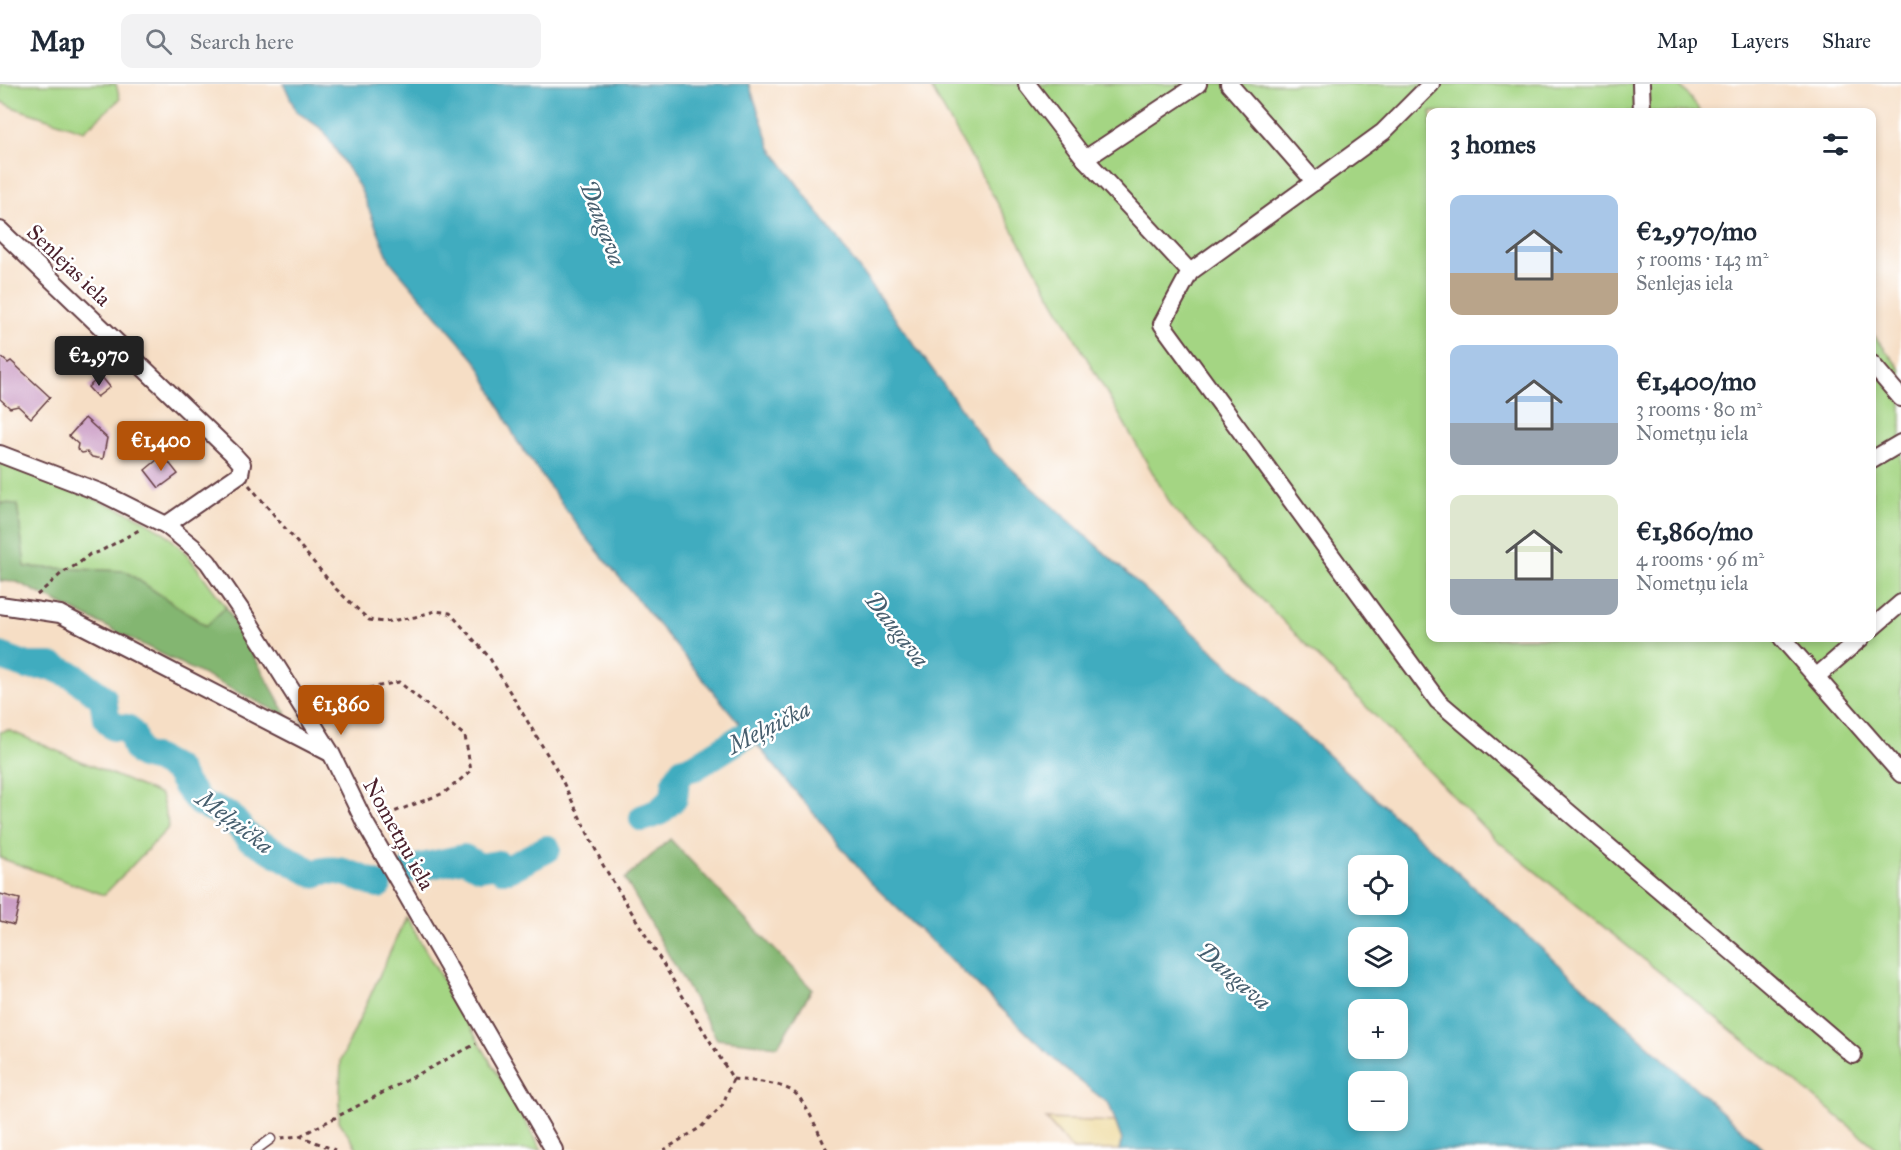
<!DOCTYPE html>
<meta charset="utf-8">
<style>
body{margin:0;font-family:"IM FELL Great Primer",serif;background:#f2f2f3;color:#1f2937;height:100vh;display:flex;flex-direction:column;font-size:22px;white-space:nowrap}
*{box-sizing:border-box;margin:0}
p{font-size:20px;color:#747a83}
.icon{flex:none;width:33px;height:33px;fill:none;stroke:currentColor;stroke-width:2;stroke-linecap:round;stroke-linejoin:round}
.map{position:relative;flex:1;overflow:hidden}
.panel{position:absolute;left:1426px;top:24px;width:450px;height:534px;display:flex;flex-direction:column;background:#fff;border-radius:12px;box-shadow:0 3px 9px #0003}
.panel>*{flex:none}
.fabs{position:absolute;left:1348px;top:771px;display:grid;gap:12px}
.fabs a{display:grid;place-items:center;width:60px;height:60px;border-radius:12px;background:#fff;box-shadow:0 3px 9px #0003;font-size:30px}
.price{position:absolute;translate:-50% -51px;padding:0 14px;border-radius:6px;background:#b45309;color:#fff;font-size:20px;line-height:39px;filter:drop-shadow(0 2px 3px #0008)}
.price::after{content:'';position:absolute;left:50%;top:36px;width:18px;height:14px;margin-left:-9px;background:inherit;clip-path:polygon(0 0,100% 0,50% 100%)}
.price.active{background:#222;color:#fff}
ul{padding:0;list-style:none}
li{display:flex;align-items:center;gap:18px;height:150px;padding:0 24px}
li span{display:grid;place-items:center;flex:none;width:168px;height:120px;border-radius:12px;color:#555}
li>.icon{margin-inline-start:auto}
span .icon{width:72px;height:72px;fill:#fffc;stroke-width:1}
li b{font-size:26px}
h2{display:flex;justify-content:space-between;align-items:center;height:72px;padding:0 24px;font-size:26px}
header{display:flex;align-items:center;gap:36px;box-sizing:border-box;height:84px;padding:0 30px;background:#fff;border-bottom:2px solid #e0e1e3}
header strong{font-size:28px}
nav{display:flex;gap:33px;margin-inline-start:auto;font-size:21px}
.search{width:420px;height:54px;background:#f2f2f3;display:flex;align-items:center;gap:15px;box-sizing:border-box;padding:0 21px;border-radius:12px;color:#747a83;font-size:22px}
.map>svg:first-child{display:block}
.green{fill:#a4d583;stroke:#777a57;stroke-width:1.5}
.forest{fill:#83b671;stroke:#666a4e;stroke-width:1.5}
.sand{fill:#eeda9e;stroke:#9c7c64;stroke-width:1.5}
.water{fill:#40acbf;stroke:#456675;stroke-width:1.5;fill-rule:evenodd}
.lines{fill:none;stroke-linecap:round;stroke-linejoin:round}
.river{stroke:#40acbf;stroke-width:28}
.building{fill:#cc9fc6}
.lane-casing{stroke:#643c42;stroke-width:11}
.street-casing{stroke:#643c42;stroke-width:20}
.path{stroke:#643c42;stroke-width:3;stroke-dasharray:4.5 4.5;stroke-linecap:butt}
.lane{stroke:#fff;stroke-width:8}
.street{stroke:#fff;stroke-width:16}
.labels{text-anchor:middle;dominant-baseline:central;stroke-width:5;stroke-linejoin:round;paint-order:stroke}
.street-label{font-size:22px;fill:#4a1f2b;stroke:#fff}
.water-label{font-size:24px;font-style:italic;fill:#465e6e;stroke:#fff}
</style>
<header>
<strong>Map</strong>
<div class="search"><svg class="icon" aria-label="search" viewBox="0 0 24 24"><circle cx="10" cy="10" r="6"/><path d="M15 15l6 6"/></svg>Search here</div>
<nav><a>Map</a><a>Layers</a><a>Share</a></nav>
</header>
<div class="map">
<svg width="1901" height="1066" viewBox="0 0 1901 1066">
<rect width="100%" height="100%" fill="#fff"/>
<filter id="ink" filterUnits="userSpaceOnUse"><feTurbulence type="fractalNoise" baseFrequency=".0167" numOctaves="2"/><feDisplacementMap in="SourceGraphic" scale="12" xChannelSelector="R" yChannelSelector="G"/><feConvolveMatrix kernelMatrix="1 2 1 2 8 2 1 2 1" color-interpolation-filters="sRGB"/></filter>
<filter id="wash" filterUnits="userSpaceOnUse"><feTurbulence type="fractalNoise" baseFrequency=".008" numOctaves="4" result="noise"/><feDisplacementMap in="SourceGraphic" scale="24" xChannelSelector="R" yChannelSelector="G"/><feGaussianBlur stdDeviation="1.35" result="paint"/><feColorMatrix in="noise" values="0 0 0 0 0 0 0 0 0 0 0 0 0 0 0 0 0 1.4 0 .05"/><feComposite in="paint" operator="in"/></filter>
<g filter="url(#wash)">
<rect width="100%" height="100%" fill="#f6dec5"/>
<g class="green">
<polygon points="0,0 116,0 120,15 84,47 12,23 0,17"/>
<polygon points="929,0 1679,0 1701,28 1431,28 1431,554 1872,554 1872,249 1901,286 1901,1066 1879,1066 1494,754 1173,424"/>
<polygon points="0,376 137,432 165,449 187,470 226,523 207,542 125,487 25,483 17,420 0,419"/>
<polygon points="8,646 161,711 169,743 104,811 0,774 0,648"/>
<polygon points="406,833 542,1066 358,1066 339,1037 341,976"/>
</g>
<g class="forest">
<polygon points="0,419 17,420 25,483 125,487 206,542 226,523 288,633 17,498 0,497"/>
<polygon points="670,755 812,905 778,962 717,955 625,795"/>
</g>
<polygon class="sand" points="1046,1035 1115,1038 1122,1056 1119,1066 1073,1066"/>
<path class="water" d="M284,0H749L771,64L991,366L1764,1066H1119L1122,1056L1109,1020L1062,983L870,798L582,448L517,357L478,280L390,177L360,104L323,46L296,27ZM1359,782H1398V820H1359ZM1359,854H1398V892H1359ZM1359,926H1398V964H1359ZM1359,998H1398V1036H1359Z"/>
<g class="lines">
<g class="river">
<path d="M0,572L27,582H51L73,592L103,614L106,634L114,643L127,644L132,650L136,664L142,671L157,675L177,686L186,702L200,719L230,732L248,753L314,790C336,780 357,793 378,801"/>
<polyline points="643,734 659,728 674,714 676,697 683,686 695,683 741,654 783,633"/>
<polyline points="412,785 464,774 480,783 498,780 502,785 508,785 547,765"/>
</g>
</g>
<g id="blocks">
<g class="building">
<polygon points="0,272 8,279 11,277 50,313 31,334 18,322 10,324 0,315"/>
<polygon points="101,292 110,303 97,313 88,303"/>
<polygon points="85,334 107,354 103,375 92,373 87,368 82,369 77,365 78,360 69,352"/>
<polygon points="163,371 178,390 159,404 145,386"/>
<polygon points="0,810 20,815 14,841 0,837"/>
</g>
</g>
</g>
<g filter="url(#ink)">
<use href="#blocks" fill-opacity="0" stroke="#643c42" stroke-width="1.5"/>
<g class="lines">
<g class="lane-casing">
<polyline id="lane" points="256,1066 271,1055"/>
</g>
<g class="street-casing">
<g id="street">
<polyline points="1027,0 1085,75 1190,188 1162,240 1438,617 1853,971"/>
<polyline points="1229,0 1315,98"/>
<polyline points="1641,0 1642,28"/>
<polyline points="1085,75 1198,0"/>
<polyline points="0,146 232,369 242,380 240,390 166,441"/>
<polyline points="1190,188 1383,48 1431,0"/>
<polyline points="1872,280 1901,314"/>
<polyline points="0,370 102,409 166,441 193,463 208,478 247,535 331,669 365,739 554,1066"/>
<polyline points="1872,376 1901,359"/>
<polyline points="0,521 60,530 330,669"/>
<polyline points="1872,544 1901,519"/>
<polyline points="1782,554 1901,690"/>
<polyline points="1816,593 1861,554"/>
</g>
</g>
<g class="path">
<polyline points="249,401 336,505 369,536 384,538 415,533 435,527 450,529 489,573 559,690 603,781 733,995 722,1022 701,1043 664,1066"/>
<polyline points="37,511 62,489 78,480 90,470 99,468 139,446"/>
<polyline points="316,615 399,598 465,652 471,687 444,709 378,734"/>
<path d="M733,995C750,997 785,998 797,1011C810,1026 818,1048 827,1066"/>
<polyline points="300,1052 476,960"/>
<polyline points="281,1054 300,1052 335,1066"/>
</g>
<use href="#lane" class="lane"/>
<use href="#street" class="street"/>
</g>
</g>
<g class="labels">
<g class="street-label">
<text transform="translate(69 181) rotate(44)">Senlejas iela</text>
<text transform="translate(399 750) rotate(61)">Nometņu iela</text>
</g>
<g class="water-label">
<text transform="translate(603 139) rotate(69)">Daugava</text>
<text transform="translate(897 545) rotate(52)">Daugava</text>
<text transform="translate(769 643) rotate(-27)">Meļņička</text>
<text transform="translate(235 738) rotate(37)">Meļņička</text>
<text transform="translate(1234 892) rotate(41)">Daugava</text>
</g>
</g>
</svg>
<div class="fabs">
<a><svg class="icon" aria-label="locate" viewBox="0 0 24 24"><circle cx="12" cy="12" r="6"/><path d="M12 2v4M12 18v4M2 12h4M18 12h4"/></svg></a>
<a><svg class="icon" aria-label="layers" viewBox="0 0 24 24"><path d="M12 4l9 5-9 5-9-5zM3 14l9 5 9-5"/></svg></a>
<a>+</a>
<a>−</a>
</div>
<b class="price active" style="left:99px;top:303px">€2,970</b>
<b class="price" style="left:161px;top:388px">€1,400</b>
<b class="price" style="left:341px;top:652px">€1,860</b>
<section class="panel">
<h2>3 homes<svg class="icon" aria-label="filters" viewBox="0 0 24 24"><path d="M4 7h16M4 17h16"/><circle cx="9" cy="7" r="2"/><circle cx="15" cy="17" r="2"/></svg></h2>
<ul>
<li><span style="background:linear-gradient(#a9c7e8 65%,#b9a48a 0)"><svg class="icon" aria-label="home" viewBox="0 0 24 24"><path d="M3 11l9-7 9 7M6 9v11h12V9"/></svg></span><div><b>€2,970/mo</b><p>5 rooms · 143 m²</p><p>Senlejas iela</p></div></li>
<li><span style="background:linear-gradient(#a9c7e8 65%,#9aa5b1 0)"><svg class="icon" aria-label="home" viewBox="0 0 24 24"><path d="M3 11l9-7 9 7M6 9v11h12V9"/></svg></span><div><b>€1,400/mo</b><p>3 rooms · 80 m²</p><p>Nometņu iela</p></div></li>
<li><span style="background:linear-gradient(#dfe7d0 70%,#9aa5b1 0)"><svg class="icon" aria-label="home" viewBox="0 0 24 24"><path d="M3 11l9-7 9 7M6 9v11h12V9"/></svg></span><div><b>€1,860/mo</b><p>4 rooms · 96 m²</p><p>Nometņu iela</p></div></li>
</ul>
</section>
</div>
